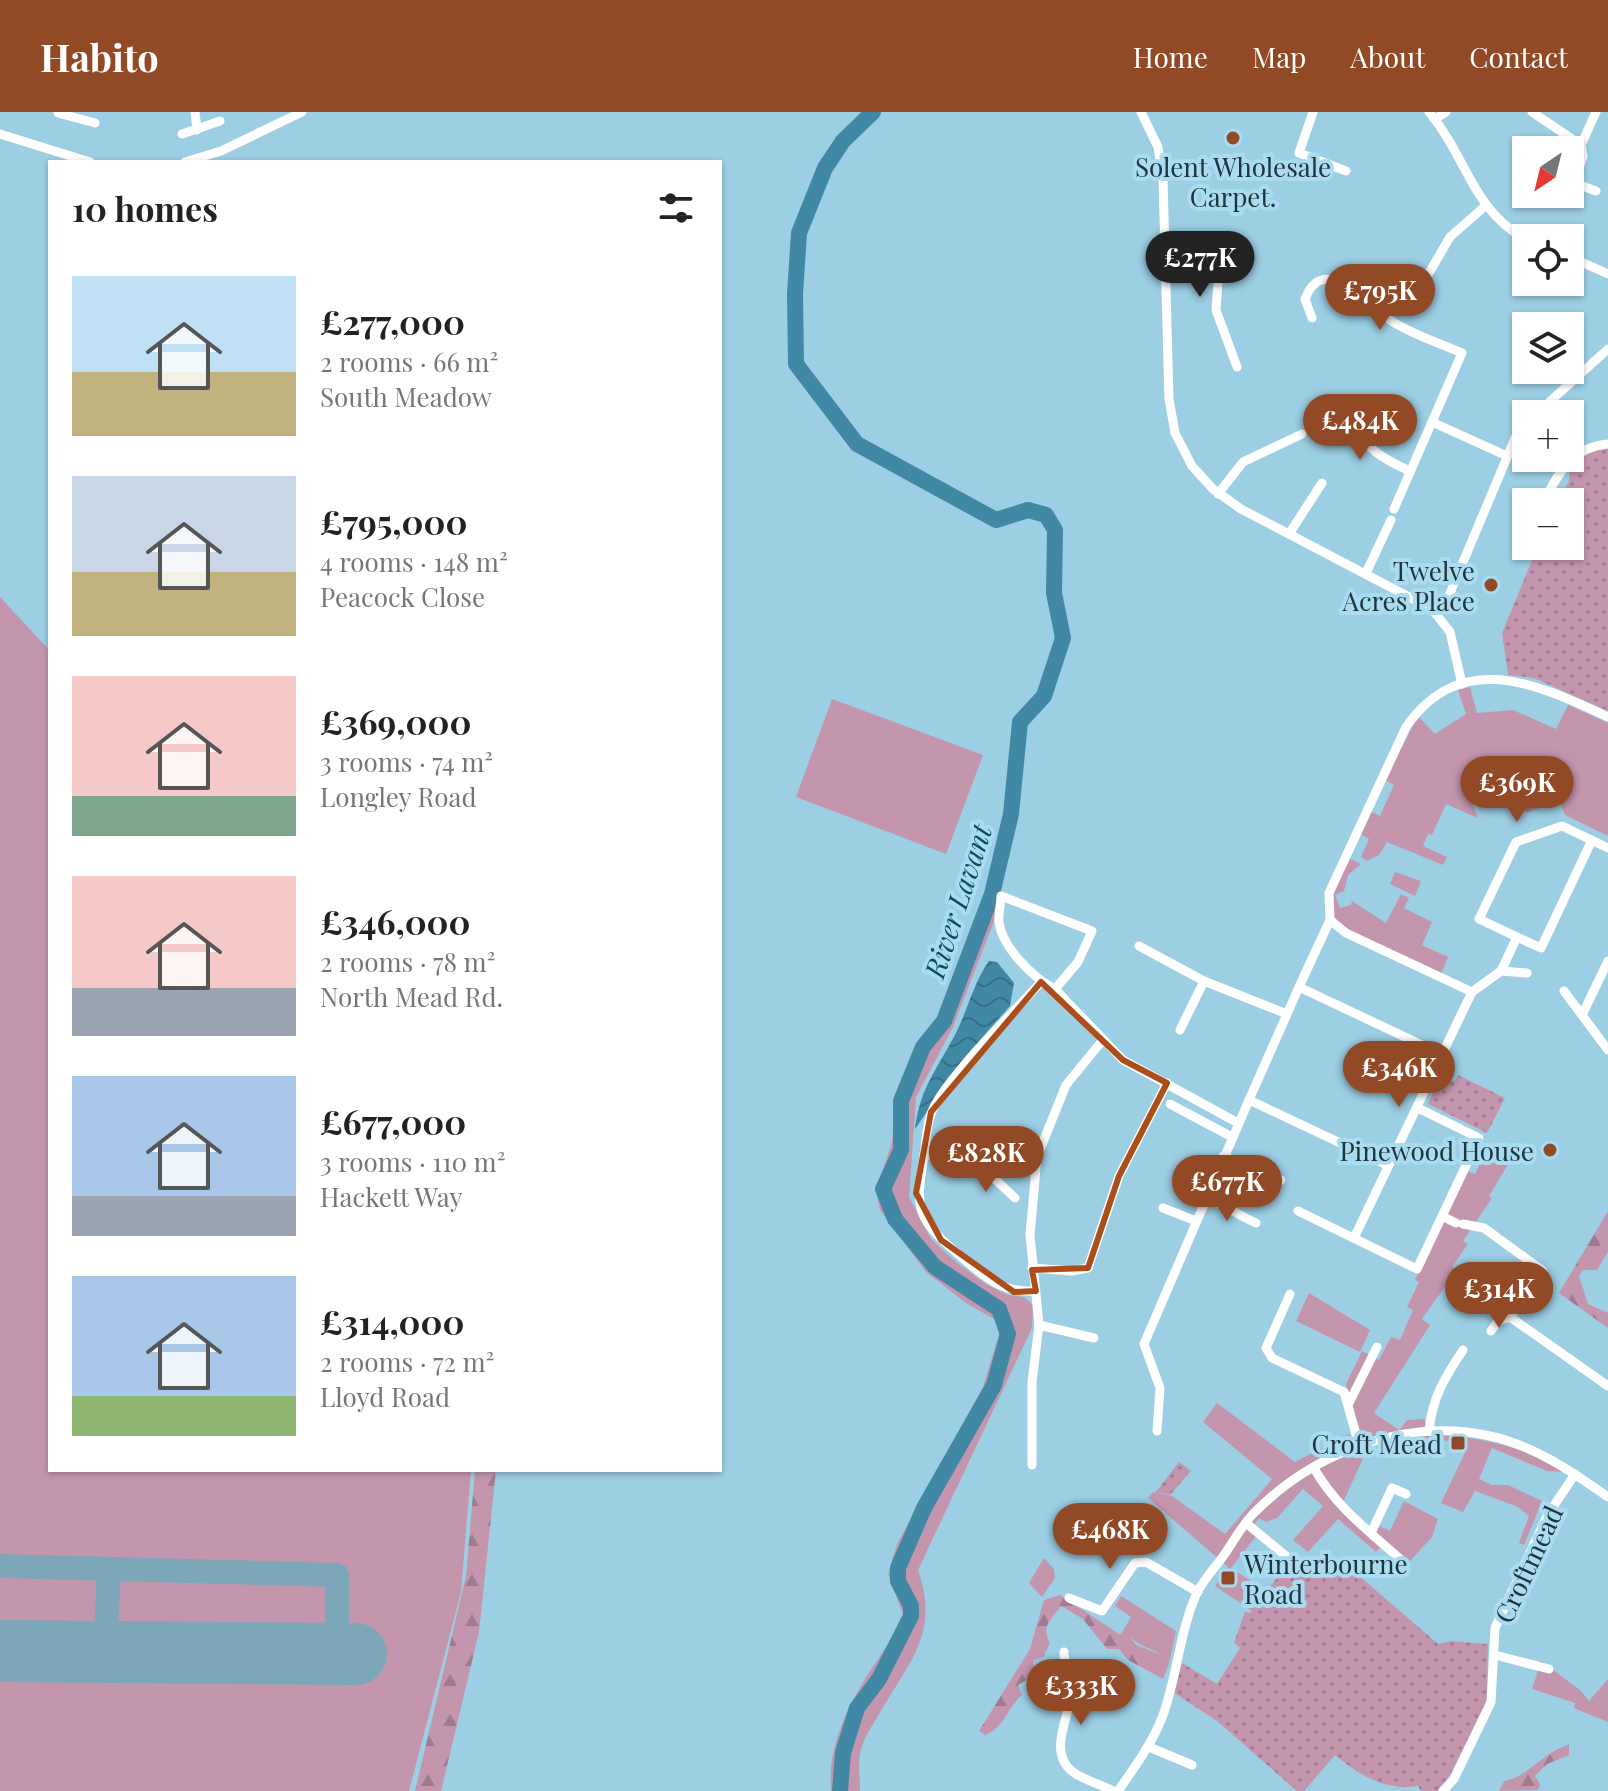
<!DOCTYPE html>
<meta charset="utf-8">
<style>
body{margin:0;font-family:"Playfair Display",serif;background:#f6f6f6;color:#222;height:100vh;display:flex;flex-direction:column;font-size:30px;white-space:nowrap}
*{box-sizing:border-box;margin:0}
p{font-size:26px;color:#767676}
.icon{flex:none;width:44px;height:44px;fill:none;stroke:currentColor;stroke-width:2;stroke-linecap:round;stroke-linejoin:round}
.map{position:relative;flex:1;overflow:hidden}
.sheet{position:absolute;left:48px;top:48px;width:674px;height:1312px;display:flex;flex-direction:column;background:#fff;border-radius:0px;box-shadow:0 2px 6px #0004}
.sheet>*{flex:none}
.needle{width:52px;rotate:215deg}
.buttons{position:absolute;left:1512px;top:24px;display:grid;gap:16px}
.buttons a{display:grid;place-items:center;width:72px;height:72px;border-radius:0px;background:#fff;box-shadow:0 2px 6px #0004;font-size:40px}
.price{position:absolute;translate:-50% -68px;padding:0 18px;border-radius:28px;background:#914a25;color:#fff;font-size:26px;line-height:52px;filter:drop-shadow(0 2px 4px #0008)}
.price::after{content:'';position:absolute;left:50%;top:48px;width:24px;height:18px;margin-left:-12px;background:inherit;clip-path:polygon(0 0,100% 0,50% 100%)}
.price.on{background:#222;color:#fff}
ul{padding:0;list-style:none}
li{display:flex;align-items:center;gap:24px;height:200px;padding:0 24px}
li span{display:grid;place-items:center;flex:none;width:224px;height:160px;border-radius:0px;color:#555}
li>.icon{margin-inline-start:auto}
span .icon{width:96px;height:96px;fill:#fffc;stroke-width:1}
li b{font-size:34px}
h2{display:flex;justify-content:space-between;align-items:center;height:96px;padding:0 24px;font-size:34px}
header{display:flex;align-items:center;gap:48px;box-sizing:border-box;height:112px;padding:0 40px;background:#914a25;color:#fff}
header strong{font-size:38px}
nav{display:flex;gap:44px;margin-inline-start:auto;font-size:28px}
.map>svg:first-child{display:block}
.grass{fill:#c496ae}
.forest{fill:url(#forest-firs)}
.park{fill:url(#park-dots)}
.water{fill:url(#water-waves)}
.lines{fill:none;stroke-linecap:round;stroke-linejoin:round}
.river{stroke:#4188a4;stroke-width:16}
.taxiway{stroke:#7ca7b9;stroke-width:24}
.runway{stroke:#7ca7b9;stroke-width:62}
.minor{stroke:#fff;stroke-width:9}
.marked{fill:none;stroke:#ac4e1a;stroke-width:6;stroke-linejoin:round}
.poi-dot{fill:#914a25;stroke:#a9dbf1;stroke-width:3}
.labels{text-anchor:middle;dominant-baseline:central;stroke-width:8;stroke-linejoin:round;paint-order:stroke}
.poi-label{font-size:26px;fill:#20343c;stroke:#a9dbf1;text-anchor:end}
.street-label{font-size:26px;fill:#20343c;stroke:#a9dbf1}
.water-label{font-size:28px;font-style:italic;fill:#0e4b5f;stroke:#a9dbf1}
</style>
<header>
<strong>Habito</strong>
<nav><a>Home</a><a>Map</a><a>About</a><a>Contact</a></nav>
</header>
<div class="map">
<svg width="1608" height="1679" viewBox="0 0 1608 1679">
<defs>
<pattern id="forest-firs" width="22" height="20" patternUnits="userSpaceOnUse" patternTransform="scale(2)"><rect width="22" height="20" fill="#c496ae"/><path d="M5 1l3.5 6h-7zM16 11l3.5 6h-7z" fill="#9f7b8f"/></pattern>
<pattern id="park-dots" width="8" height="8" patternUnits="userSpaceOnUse" patternTransform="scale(2)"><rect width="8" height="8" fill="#c496ae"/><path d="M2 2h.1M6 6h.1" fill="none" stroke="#9f7b8f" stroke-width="1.8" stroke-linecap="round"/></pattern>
<pattern id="water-waves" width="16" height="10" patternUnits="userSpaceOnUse" patternTransform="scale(2)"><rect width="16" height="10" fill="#4188a4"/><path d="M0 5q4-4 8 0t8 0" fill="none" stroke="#367087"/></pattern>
</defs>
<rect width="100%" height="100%" fill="#9ccee4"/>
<g class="grass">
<polygon points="0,485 50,539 50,1358 471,1358 461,1480 409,1679 0,1679"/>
<polygon points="1470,575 1477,601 1513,598 1556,617 1568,593 1608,611 1608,724 1565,703 1559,689 1526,701 1521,689 1509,694 1499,674 1503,672 1507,680 1518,676 1508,651 1474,666 1481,684 1471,688 1478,706 1446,692 1432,723 1428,722 1423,734 1447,745 1443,753 1387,730 1379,743 1367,749 1361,745 1369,727 1361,722 1371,700 1380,704 1394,673 1385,668 1418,604 1435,622 1466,602 1458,578"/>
<polygon points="832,587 983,643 946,742 796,685"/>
<polygon points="1349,746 1361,752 1348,763 1344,779 1335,783 1340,796 1351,793 1352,789 1386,811 1401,782 1409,786 1404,796 1432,810 1422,833 1448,845 1441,862 1346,820 1333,808 1332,782"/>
<polygon points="1395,760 1421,769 1415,784 1390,772"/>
<path d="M986,781L1003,786L953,915L916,985L909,1085L931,1127L956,1150L986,1172L1008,1183L1024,1185L1033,1193L1032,1216L918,1458C940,1521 910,1549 879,1602C872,1614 863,1627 860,1641C858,1653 860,1667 860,1679H831C825,1616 871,1557 905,1508L888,1462L897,1432L983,1275L999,1222L996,1208L966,1191L926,1160L880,1098L876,1079L892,1030L897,977L917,936L934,914Z"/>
<path d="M1489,1034L1510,1049L1489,1084L1492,1086L1463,1129L1468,1132L1452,1155L1456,1159L1422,1207L1430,1213L1374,1301L1399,1318L1407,1308L1424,1307L1428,1321C1481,1326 1514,1332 1561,1356L1562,1360L1547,1359L1492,1336L1479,1367L1492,1373H1508L1542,1389L1524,1433L1519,1431L1529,1404L1518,1395L1475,1379L1463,1400L1441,1391L1468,1334L1440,1327L1432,1346L1360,1319L1346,1272L1362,1239L1379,1248L1391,1225L1400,1228L1413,1198L1407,1195L1419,1170L1415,1168L1467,1059L1475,1062Z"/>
<polygon points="1309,1181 1370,1218 1360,1240 1296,1209"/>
<polygon points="1217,1291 1295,1350 1349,1322 1356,1338 1369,1333 1340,1397 1381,1434 1376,1440 1338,1407 1308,1440 1293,1428 1323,1394 1303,1377 1277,1406 1266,1410 1259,1406 1250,1418 1256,1424 1231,1456 1266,1479 1252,1499 1215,1474 1228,1455 1148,1386 1153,1380 1172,1384 1225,1422 1272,1367 1203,1310"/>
<polygon points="1404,1389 1438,1407 1432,1425 1410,1449 1375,1422 1379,1414 1390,1419"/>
<polygon points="1044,1446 1054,1457 1055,1466 1042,1485 1029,1471"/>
<path d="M1121,1484L1176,1519L1169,1552C1160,1534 1139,1539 1129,1522H1121L1131,1505L1115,1494Z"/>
<polygon points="1541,1549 1580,1578 1589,1589 1608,1567 1608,1610 1574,1596 1575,1591 1532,1577"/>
</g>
<g class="forest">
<polygon points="1608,1099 1608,1140 1597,1158 1583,1158 1579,1164 1588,1192 1608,1201 1608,1216 1559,1181"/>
<polygon points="475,1358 496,1358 479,1520 441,1679 415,1679 466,1464"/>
<path d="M1060,1483L1119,1522H1129L1136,1533L1165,1544L1169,1552L1163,1567L1128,1548L1119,1537H1107L1083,1507L1061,1494C1052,1507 1040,1514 1050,1531L1043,1545L1033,1548V1564L1018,1573L1022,1583C1007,1596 1004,1616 985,1623L979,1619L1030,1537L1044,1488Z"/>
<path d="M1569,1633V1643L1547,1652L1535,1664L1540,1672L1538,1678L1499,1679L1504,1669C1531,1664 1543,1639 1569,1633Z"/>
</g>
<g class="park">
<polygon points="1369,295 1388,303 1377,325 1369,322 1359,303"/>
<polygon points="1608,336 1608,599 1534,566 1508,563 1502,521 1538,434 1570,434 1570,390 1558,390 1569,369 1570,352 1593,339"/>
<polygon points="1458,963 1505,986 1487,1021 1428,992 1440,967 1455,969"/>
<polygon points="1179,1350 1191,1359 1170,1383 1156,1380"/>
<path d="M1293,1456L1346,1458L1358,1463L1438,1532L1450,1529L1488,1532L1487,1589L1450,1663L1438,1679H1421L1418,1674C1385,1679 1359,1663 1335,1643L1304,1679H1297L1217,1609L1173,1580L1182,1551L1217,1572L1240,1536L1234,1531L1245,1500L1250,1501L1275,1468Z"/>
</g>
<path class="water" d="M989,849L997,850L1014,871L1010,894L963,947L915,1017C920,975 938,956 957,919C968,896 974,870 989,849Z"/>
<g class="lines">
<polyline class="river" points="840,1679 843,1641 857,1596 879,1567 911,1504 911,1494 898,1469 898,1456 924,1396 994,1273 1008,1222 999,1197 935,1155 895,1107 883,1077 901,1038 901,989 923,935 944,909 992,782 1011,702 1020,610 1044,584 1063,526 1054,481 1055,418 1046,403 1028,398 996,408 857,332 796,252 795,182 799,121 825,56 843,29 873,0"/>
<g class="taxiway">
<polyline points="0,1454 337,1463 337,1542"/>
<polyline points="105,1540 109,1458"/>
</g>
<polyline class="runway" points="0,1539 356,1542"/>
<g class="minor">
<polyline points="195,0 197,18"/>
<polyline points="1141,0 1158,35 1163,68 1169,287 1175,321 1192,354 1213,377 1241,397 1432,497 1450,520 1462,572"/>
<polyline points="1313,0 1299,41 1346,59"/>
<path d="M1429,0C1468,47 1471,96 1526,128"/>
<polyline points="1532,0 1581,33"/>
<polyline points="58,1 95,11"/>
<polyline points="1435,7 1446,0"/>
<polyline points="0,22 90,50"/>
<polyline points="182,22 220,9"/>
<polyline points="185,50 221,39 302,0"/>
<polyline points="1596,79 1574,71 1583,44 1581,33 1596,0"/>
<polyline points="1164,132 1221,129 1216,198 1237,255"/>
<polyline points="1570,145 1608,162"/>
<polyline points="1429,161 1450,125 1484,95"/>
<path d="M1312,206L1305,187C1324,137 1371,196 1393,210C1414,223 1439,231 1462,241L1394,397"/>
<path d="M1348,301C1367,336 1374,343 1410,359"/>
<polyline points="1536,302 1608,237"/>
<polyline points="1432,310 1507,344"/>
<polyline points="1312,319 1365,291"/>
<polyline points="1218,382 1243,350 1302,322"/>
<path d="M1543,390C1560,360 1570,336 1608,332"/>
<polyline points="1289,422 1322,371"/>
<polyline points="1366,461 1391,408"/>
<polyline points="1432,497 1445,493 1519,317 1526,311"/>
<polyline points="1517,825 1541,836 1592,728"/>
<polyline points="1139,834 1204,869 1287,902"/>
<polyline points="1501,859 1517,825 1479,807 1516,730 1562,714 1608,736"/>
<polyline points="1299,875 1330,808"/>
<path d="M1055,877C1033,866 1002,835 999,810C998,802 1001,792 1001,784L1092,819L1078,850L1055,877L1123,948L1238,1011"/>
<polyline points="1564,879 1608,938"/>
<path d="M1472,880L1346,821L1330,808L1329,781L1406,615C1461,535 1539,573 1608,605"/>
<polyline points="1583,901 1608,849"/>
<polyline points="1180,918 1204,869"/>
<polyline points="1170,992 1232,1025"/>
<polyline points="924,1042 991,1053 1008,1041 1038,1041"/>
<polyline points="1223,1044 1281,1068"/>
<polyline points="991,1053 995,1067 1015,1086"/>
<polyline points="1387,1053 1249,988 1299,875 1443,943"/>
<path d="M1206,1086C1227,1094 1238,1103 1256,1111"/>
<polyline points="1163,1096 1196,1109"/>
<polyline points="1298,1099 1417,1157 1479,1026 1418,996"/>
<polyline points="1442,1104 1456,1111"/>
<polyline points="1463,1112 1484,1116 1543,1159 1510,1205 1608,1274"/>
<polyline points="1354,1126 1472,880 1501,859 1527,861"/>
<polyline points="1032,1156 1072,1159 1088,1156 1119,1064 1167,971"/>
<path d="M1036,1179C1000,1181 983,1164 957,1141C916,1107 915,1095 924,1045C926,1031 926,1016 931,1002C941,971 1016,898 1041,870"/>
<polyline points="1290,1182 1266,1236 1272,1246 1344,1280 1359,1333"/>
<polyline points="1039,1213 1094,1226"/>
<polyline points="1491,1219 1498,1209 1510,1205"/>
<polyline points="1348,1293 1377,1235"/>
<polyline points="1157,1319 1160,1276 1144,1232 1249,988"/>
<path d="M1429,1319C1432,1286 1445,1265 1463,1238"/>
<polyline points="1032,1353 1032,1270 1039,1213 1030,1123 1037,1045 1066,973 1102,929"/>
<path d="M1314,1356C1335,1394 1369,1419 1401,1448"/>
<polyline points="1246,1411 1292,1449"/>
<polyline points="1371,1421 1392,1376 1406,1382"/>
<polyline points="1069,1486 1102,1499 1135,1451 1146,1450 1198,1480"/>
<path d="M1064,1540C1063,1553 1075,1563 1073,1576C1071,1601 1046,1640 1073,1660C1083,1668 1101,1672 1113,1679"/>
<polyline points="1495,1543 1549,1557"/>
<polyline points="1074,1572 1082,1568 1108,1573"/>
<polyline points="1149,1635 1192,1653"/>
<path d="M1118,1679C1135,1655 1151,1633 1162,1606C1177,1566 1179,1522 1196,1483C1202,1469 1215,1456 1224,1443C1234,1429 1243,1411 1256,1399C1315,1340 1407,1305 1490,1324C1535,1334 1571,1359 1608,1385"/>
<polyline points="1443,1679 1454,1667 1491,1590 1495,1516 1547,1404 1575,1362"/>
</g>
</g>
<path class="marked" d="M1041,870L1123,948L1167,971L1119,1064L1088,1156L1032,1158L1036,1179L1014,1180L941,1128L916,1081L931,1000Z"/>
<g class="poi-dot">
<circle cx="1233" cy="26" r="8"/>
<circle cx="1491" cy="473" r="8"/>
<circle cx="1550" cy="1038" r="8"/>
<rect x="1450" y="1323" width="16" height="16" rx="4"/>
<rect x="1220" y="1458" width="16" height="16" rx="4"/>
</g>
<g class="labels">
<g class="poi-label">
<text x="1233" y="54" text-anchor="middle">Solent Wholesale<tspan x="1233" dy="30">Carpet.</tspan></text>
<text x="1475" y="458">Twelve<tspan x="1475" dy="30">Acres Place</tspan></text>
<text x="1534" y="1038">Pinewood House</text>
<text x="1442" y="1331">Croft Mead</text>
<text x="1244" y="1451" text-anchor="start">Winterbourne<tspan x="1244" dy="30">Road</tspan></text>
</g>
<g class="street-label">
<text transform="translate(1528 1452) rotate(-65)">Croftmead</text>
</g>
<g class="water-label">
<text transform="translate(957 789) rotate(-72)">River Lavant</text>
</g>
</g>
</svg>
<div class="buttons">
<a><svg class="needle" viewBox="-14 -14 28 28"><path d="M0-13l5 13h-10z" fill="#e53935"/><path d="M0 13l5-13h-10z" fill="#767676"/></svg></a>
<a><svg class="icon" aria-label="locate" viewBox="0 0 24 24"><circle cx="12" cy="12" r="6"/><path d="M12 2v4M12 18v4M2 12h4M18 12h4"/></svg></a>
<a><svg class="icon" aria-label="layers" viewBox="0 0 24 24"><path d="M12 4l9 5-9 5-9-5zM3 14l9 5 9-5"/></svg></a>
<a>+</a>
<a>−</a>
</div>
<b class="price on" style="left:1200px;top:187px">£277K</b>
<b class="price" style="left:1380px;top:220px">£795K</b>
<b class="price" style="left:1360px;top:350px">£484K</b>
<b class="price" style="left:1517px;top:712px">£369K</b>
<b class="price" style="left:1399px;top:997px">£346K</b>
<b class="price" style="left:986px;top:1082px">£828K</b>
<b class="price" style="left:1227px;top:1111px">£677K</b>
<b class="price" style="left:1499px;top:1218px">£314K</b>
<b class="price" style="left:1110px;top:1459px">£468K</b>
<b class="price" style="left:1081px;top:1615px">£333K</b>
<section class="sheet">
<h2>10 homes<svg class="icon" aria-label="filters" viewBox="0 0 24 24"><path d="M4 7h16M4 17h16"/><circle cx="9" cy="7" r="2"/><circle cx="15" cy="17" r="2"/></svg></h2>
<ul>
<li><span style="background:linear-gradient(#bfe0f5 60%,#c2b280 0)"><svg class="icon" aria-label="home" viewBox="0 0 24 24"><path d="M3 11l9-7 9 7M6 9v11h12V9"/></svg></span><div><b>£277,000</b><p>2 rooms · 66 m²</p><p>South Meadow</p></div></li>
<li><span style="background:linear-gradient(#c9d6e8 60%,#c2b280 0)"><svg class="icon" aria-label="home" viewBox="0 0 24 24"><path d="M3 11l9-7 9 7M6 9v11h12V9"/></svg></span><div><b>£795,000</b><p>4 rooms · 148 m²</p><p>Peacock Close</p></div></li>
<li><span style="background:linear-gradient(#f6c9c9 75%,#7fa58c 0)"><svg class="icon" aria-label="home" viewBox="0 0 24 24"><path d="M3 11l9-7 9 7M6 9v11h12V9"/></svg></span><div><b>£369,000</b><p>3 rooms · 74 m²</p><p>Longley Road</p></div></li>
<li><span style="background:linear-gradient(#f6c9c9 70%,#9aa5b1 0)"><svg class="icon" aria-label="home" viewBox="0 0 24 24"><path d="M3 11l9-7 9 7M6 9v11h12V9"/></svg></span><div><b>£346,000</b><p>2 rooms · 78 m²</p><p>North Mead Rd.</p></div></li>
<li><span style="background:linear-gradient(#a9c7e8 75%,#9aa5b1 0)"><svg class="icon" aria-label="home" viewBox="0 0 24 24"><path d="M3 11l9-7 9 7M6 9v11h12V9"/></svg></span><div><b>£677,000</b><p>3 rooms · 110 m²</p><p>Hackett Way</p></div></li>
<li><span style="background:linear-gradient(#a9c7e8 75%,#8fb573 0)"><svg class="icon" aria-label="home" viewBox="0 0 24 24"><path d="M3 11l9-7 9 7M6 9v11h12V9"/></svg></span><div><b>£314,000</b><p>2 rooms · 72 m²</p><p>Lloyd Road</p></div></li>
</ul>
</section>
</div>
